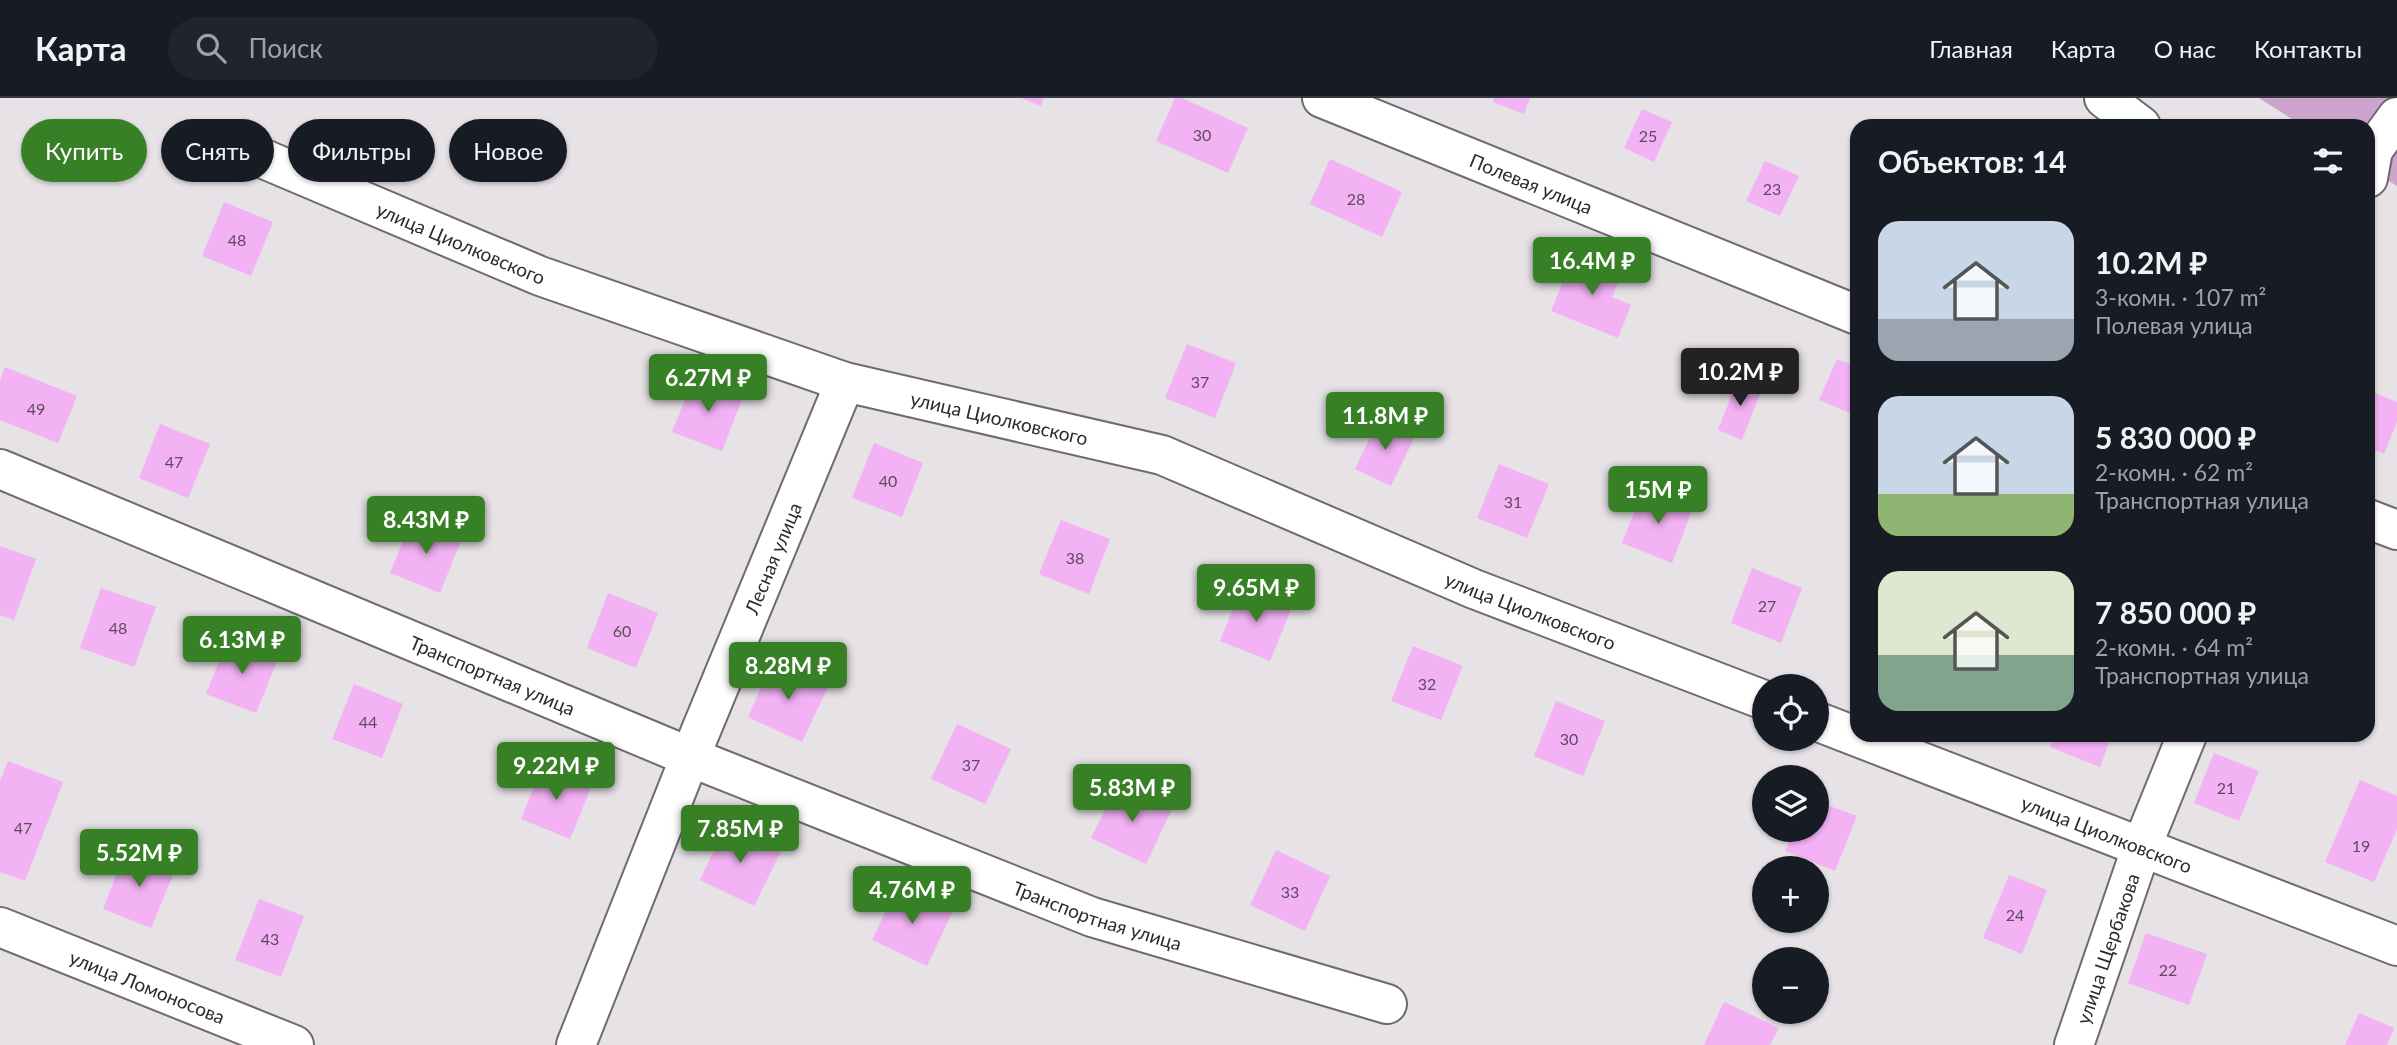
<!DOCTYPE html>
<html lang="ru">
<meta charset="utf-8">
<style>
body{margin:0;font-family:Lato,sans-serif;background:#20242c;color:#f1f3f6;height:100vh;display:flex;flex-direction:column;font-size:26px;white-space:nowrap}
*{box-sizing:border-box;margin:0}
p{font-size:23px;color:#9ea1a6}
.icon{flex:none;width:38px;height:38px;fill:none;stroke:currentColor;stroke-width:2;stroke-linecap:round;stroke-linejoin:round}
.map{position:relative;flex:1;overflow:hidden}
.side{position:absolute;left:1850px;top:21px;width:525px;height:623px;display:flex;flex-direction:column;background:#171b24;border-radius:21px;box-shadow:0 2px 5px #0004}
.side>*{flex:none}
.top-card{position:absolute;left:21px;top:21px;width:665px;height:63px;display:flex;gap:14px}
.tools{position:absolute;left:1752px;top:576px;display:grid;gap:14px}
.tools a{display:grid;place-items:center;width:77px;height:77px;border-radius:50%;background:#171b24;box-shadow:0 2px 5px #0004;font-size:35px}
.price{position:absolute;translate:-50% -60px;padding:0 16px;border-radius:7px;background:#388026;color:#fff;font-size:23px;line-height:46px;filter:drop-shadow(0 2px 4px #0008)}
.price::after{content:'';position:absolute;left:50%;top:42px;width:21px;height:16px;margin-left:-10px;background:inherit;clip-path:polygon(0 0,100% 0,50% 100%)}
.price.current{background:#222;color:#fff}
ul{padding:0;list-style:none}
li{display:flex;align-items:center;gap:21px;height:175px;padding:0 28px}
li span{display:grid;place-items:center;flex:none;width:196px;height:140px;border-radius:21px;color:#555}
li>.icon{margin-inline-start:auto}
span .icon{width:84px;height:84px;fill:#fffc;stroke-width:1}
li b{font-size:30px}
h2{display:flex;justify-content:space-between;align-items:center;height:84px;padding:0 28px;font-size:30px}
.tag{padding:0 24px;border-radius:32px;background:#171b24;box-shadow:0 2px 5px #0004;font-size:24px;line-height:63px}
.tag.current{background:#388026;color:#fff}
header{display:flex;align-items:center;gap:42px;box-sizing:border-box;height:98px;padding:0 35px;background:#171b24;border-bottom:2px solid #363941}
header strong{font-size:33px}
nav{display:flex;gap:38px;margin-inline-start:auto;font-size:24px}
.search{width:490px;height:63px;background:#20242c;display:flex;align-items:center;gap:18px;box-sizing:border-box;padding:0 24px;border-radius:38px;color:#9ea1a6;font-size:26px}
.map>svg:first-child{display:block}
.green{fill:#cda4cd}
.building{fill:#f2b2f4}
.lines{fill:none;stroke-linecap:round;stroke-linejoin:round}
.minor-casing{stroke:#6e6b6e;stroke-width:42}
.minor{stroke:#fff;stroke-width:38}
.labels{text-anchor:middle;dominant-baseline:central;stroke-width:5;stroke-linejoin:round;paint-order:stroke}
.number-label{font-size:16px;fill:#5e4c5e}
.street-label{font-size:19px;fill:#2c2a2c;stroke:#f4eff4}
</style>
<header>
<strong>Карта</strong>
<div class="search"><svg class="icon" aria-label="search" viewBox="0 0 24 24"><circle cx="10" cy="10" r="6"/><path d="M15 15l6 6"/></svg>Поиск</div>
<nav><a>Главная</a><a>Карта</a><a>О нас</a><a>Контакты</a></nav>
</header>
<div class="map">
<svg width="2397" height="947" viewBox="0 0 2397 947">
<rect width="100%" height="100%" fill="#e6e2e6"/>
<polygon class="green" points="2259,0 2397,0 2397,88 2368,70 2368,28 2303,28"/>
<g class="building">
<polygon points="1021,0 1044,0 1041,8"/>
<polygon points="1175,0 1182,0 1248,30 1228,75 1156,43"/>
<polygon points="1494,0 1530,0 1524,16 1493,4"/>
<polygon points="1642,11 1672,24 1654,64 1624,50"/>
<polygon points="1330,61 1402,94 1382,139 1310,106"/>
<polygon points="1765,63 1799,78 1780,118 1746,103"/>
<polygon points="224,104 273,124 251,178 202,158"/>
<polygon points="1574,156 1622,175 1612,199 1631,207 1618,240 1551,213"/>
<polygon points="1187,246 1236,265 1215,320 1165,300"/>
<polygon points="1837,261 1857,269 1857,318 1819,302"/>
<polygon points="5,269 77,298 58,345 0,322 0,283"/>
<polygon points="1739,278 1763,288 1742,342 1718,332"/>
<polygon points="694,279 743,299 722,353 672,334"/>
<polygon points="2368,292 2397,304 2397,324 2384,356 2368,349"/>
<polygon points="1379,321 1415,338 1391,388 1355,371"/>
<polygon points="160,326 210,346 188,400 139,380"/>
<polygon points="874,345 923,365 902,419 852,400"/>
<polygon points="1499,366 1549,386 1527,440 1477,420"/>
<polygon points="1644,390 1693,410 1672,465 1622,445"/>
<polygon points="412,421 462,440 440,495 390,475"/>
<polygon points="1061,422 1110,441 1089,496 1039,476"/>
<polygon points="0,448 36,461 14,522 0,517"/>
<polygon points="1752,470 1802,490 1781,545 1731,525"/>
<polygon points="1242,489 1292,509 1270,563 1220,543"/>
<polygon points="101,490 156,509 134,569 80,550"/>
<polygon points="608,495 658,515 636,570 587,550"/>
<polygon points="228,541 278,561 256,615 206,596"/>
<polygon points="1413,548 1463,568 1441,622 1391,603"/>
<polygon points="773,563 828,589 802,644 748,619"/>
<polygon points="354,586 403,606 382,660 332,641"/>
<polygon points="1556,603 1605,623 1583,678 1534,658"/>
<polygon points="957,626 1011,651 985,706 931,681"/>
<polygon points="2055,637 2112,637 2100,669 2050,649"/>
<polygon points="2214,655 2259,673 2239,723 2194,705"/>
<polygon points="8,663 63,684 25,783 0,774 0,683"/>
<polygon points="543,667 592,687 570,741 521,721"/>
<polygon points="2360,682 2397,698 2397,731 2374,784 2325,764"/>
<polygon points="1118,686 1172,711 1146,766 1091,740"/>
<polygon points="1816,703 1857,718 1835,773 1785,753 1794,732 1816,732"/>
<polygon points="726,727 781,753 754,808 700,782"/>
<polygon points="126,752 175,772 151,830 103,811"/>
<polygon points="1276,752 1330,778 1305,833 1250,807"/>
<polygon points="2009,777 2047,792 2022,856 1983,840"/>
<polygon points="898,787 953,813 927,868 872,842"/>
<polygon points="259,801 304,818 281,879 235,862"/>
<polygon points="2146,835 2207,856 2189,907 2128,885"/>
<polygon points="1724,904 1779,930 1770,947 1704,947"/>
<polygon points="2359,915 2394,930 2387,947 2345,947"/>
</g>
<g class="lines">
<g class="minor-casing">
<g id="minor">
<path id="s1" d="M1322,0L1857,217"/>
<polyline points="2104,0 2141,28"/>
<path id="s2" d="M231,47L540,178L845,284L1162,357L1474,491L1764,602"/>
<polyline points="2368,80 2373,52 2397,19"/>
<path id="s3" d="M0,371L690,659L1092,819L1387,906"/>
<polyline points="2368,421 2397,432"/>
<path id="s4" d="M1816,623L2397,848"/>
<path id="s5" d="M0,829L294,947"/>
<path id="s6" d="M576,947L690,659L845,284"/>
<path id="s7" d="M2074,947L2142,748L2187,637"/>
</g>
</g>
<use href="#minor" class="minor"/>
</g>
<g class="labels">
<g class="number-label">
<text x="1202" y="36">30</text>
<text x="1648" y="37">25</text>
<text x="1772" y="90">23</text>
<text x="1356" y="100">28</text>
<text x="237" y="141">48</text>
<text x="1200" y="283">37</text>
<text x="36" y="310">49</text>
<text x="174" y="363">47</text>
<text x="888" y="382">40</text>
<text x="1513" y="403">31</text>
<text x="1075" y="459">38</text>
<text x="1767" y="507">27</text>
<text x="118" y="529">48</text>
<text x="622" y="532">60</text>
<text x="1427" y="585">32</text>
<text x="368" y="623">44</text>
<text x="1569" y="640">30</text>
<text x="971" y="666">37</text>
<text x="2226" y="689">21</text>
<text x="23" y="729">47</text>
<text x="2361" y="747">19</text>
<text x="1290" y="793">33</text>
<text x="2015" y="816">24</text>
<text x="270" y="840">43</text>
<text x="2168" y="871">22</text>
</g>
<g class="street-label">
<text stroke="none"><textPath href="#s1" startOffset="226">Полевая улица</textPath></text>
<text stroke="none"><textPath href="#s2" startOffset="250">улица Циолковского</textPath></text>
<text stroke="none"><textPath href="#s2" startOffset="817">улица Циолковского</textPath></text>
<text stroke="none"><textPath href="#s6" startOffset="525">Лесная улица</textPath></text>
<text stroke="none"><textPath href="#s2" startOffset="1384">улица Циолковского</textPath></text>
<text stroke="none"><textPath href="#s3" startOffset="534">Транспортная улица</textPath></text>
<text stroke="none"><textPath href="#s4" startOffset="312">улица Циолковского</textPath></text>
<text stroke="none"><textPath href="#s3" startOffset="1185">Транспортная улица</textPath></text>
<text stroke="none"><textPath href="#s7" startOffset="102">улица Щербакова</textPath></text>
<text stroke="none"><textPath href="#s5" startOffset="159">улица Ломоносова</textPath></text>
</g>
</g>
</svg>
<div class="tools">
<a><svg class="icon" aria-label="locate" viewBox="0 0 24 24"><circle cx="12" cy="12" r="6"/><path d="M12 2v4M12 18v4M2 12h4M18 12h4"/></svg></a>
<a><svg class="icon" aria-label="layers" viewBox="0 0 24 24"><path d="M12 4l9 5-9 5-9-5zM3 14l9 5 9-5"/></svg></a>
<a>+</a>
<a>−</a>
</div>
<b class="price" style="left:1592px;top:199px">16.4M ₽</b>
<b class="price current" style="left:1740px;top:310px">10.2M ₽</b>
<b class="price" style="left:708px;top:316px">6.27M ₽</b>
<b class="price" style="left:1385px;top:354px">11.8M ₽</b>
<b class="price" style="left:1658px;top:428px">15M ₽</b>
<b class="price" style="left:426px;top:458px">8.43M ₽</b>
<b class="price" style="left:1256px;top:526px">9.65M ₽</b>
<b class="price" style="left:242px;top:578px">6.13M ₽</b>
<b class="price" style="left:788px;top:604px">8.28M ₽</b>
<b class="price" style="left:556px;top:704px">9.22M ₽</b>
<b class="price" style="left:1132px;top:726px">5.83M ₽</b>
<b class="price" style="left:740px;top:767px">7.85M ₽</b>
<b class="price" style="left:139px;top:791px">5.52M ₽</b>
<b class="price" style="left:912px;top:828px">4.76M ₽</b>
<div class="top-card">
<a class="tag current">Купить</a>
<a class="tag">Снять</a>
<a class="tag">Фильтры</a>
<a class="tag">Новое</a>
</div>
<section class="side">
<h2>Объектов: 14<svg class="icon" aria-label="filters" viewBox="0 0 24 24"><path d="M4 7h16M4 17h16"/><circle cx="9" cy="7" r="2"/><circle cx="15" cy="17" r="2"/></svg></h2>
<ul>
<li><span style="background:linear-gradient(#c9d6e8 70%,#9aa5b1 0)"><svg class="icon" aria-label="home" viewBox="0 0 24 24"><path d="M3 11l9-7 9 7M6 9v11h12V9"/></svg></span><div><b>10.2M ₽</b><p>3-комн. · 107 m²</p><p>Полевая улица</p></div></li>
<li><span style="background:linear-gradient(#c9d6e8 70%,#8fb573 0)"><svg class="icon" aria-label="home" viewBox="0 0 24 24"><path d="M3 11l9-7 9 7M6 9v11h12V9"/></svg></span><div><b>5 830 000 ₽</b><p>2-комн. · 62 m²</p><p>Транспортная улица</p></div></li>
<li><span style="background:linear-gradient(#dfe7d0 60%,#7fa58c 0)"><svg class="icon" aria-label="home" viewBox="0 0 24 24"><path d="M3 11l9-7 9 7M6 9v11h12V9"/></svg></span><div><b>7 850 000 ₽</b><p>2-комн. · 64 m²</p><p>Транспортная улица</p></div></li>
</ul>
</section>
</div>
